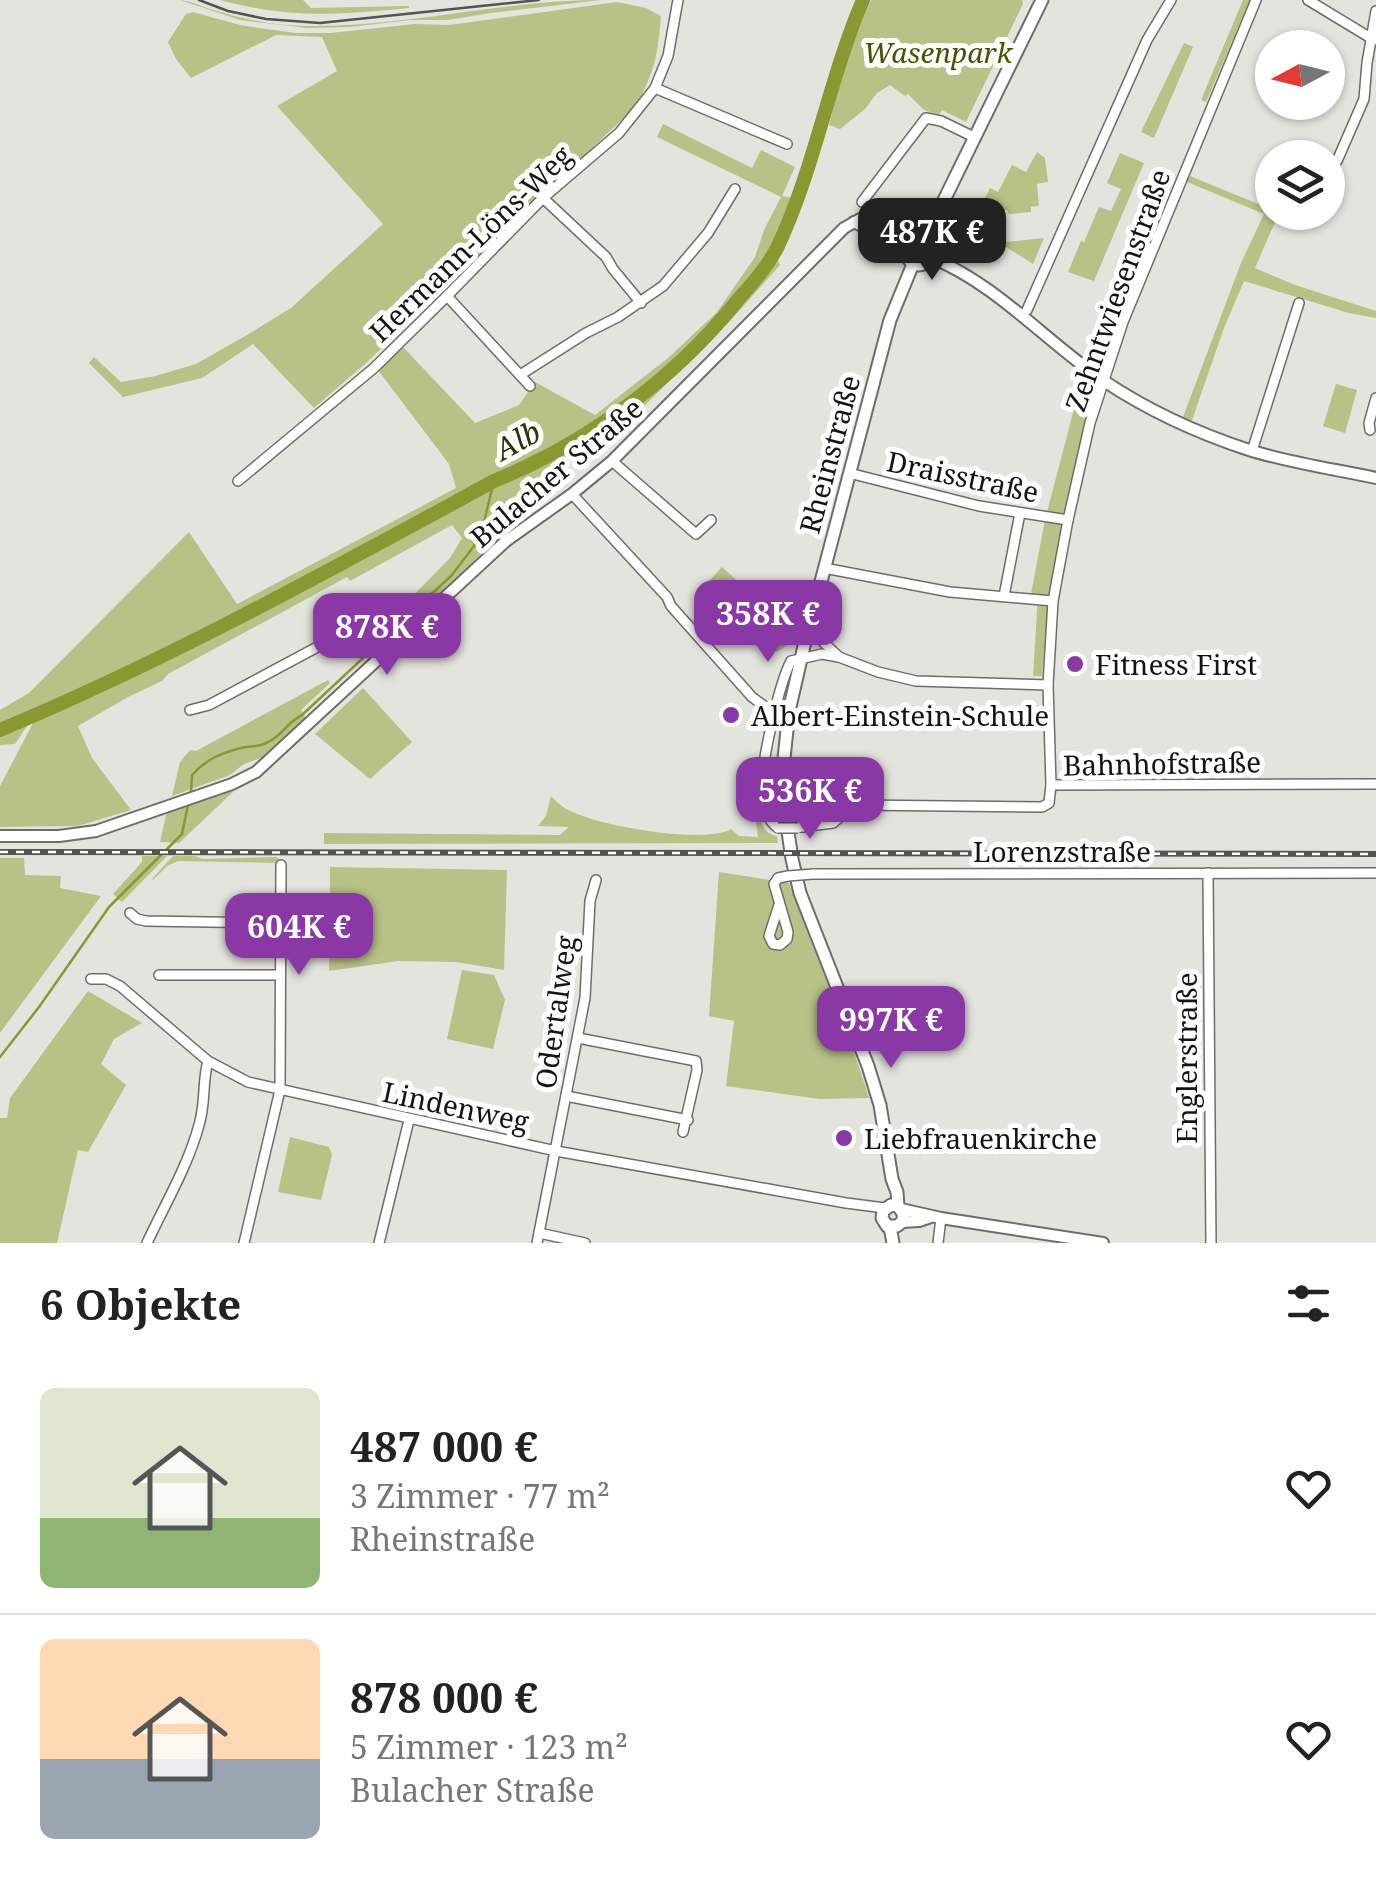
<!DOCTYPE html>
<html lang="de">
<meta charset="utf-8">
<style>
body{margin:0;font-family:"Noto Serif",serif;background:#f2f2f2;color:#222;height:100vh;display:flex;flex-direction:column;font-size:38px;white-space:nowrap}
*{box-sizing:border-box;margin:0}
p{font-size:32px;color:#767676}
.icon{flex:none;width:55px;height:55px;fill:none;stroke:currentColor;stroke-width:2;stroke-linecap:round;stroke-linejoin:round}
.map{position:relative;height:1243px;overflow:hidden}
.panel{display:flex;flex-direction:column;background:#fff;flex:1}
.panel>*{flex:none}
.needle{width:65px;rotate:263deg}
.tools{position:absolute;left:1255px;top:30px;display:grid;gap:20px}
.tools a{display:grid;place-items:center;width:90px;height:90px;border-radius:50%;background:#fff;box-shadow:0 2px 8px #0004;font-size:50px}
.price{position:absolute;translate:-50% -85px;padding:0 22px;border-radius:20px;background:#8b38a7;color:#fff;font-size:32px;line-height:65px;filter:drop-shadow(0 2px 5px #0008)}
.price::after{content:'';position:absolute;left:50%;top:60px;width:30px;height:22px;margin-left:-15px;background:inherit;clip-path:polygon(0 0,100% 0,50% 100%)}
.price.on{background:#222;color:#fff}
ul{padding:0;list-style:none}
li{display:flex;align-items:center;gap:30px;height:250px;padding:0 40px}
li+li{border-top:2px solid #e0e0e0}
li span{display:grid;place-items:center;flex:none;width:280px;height:200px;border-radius:15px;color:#555}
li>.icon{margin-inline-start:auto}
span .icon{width:120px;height:120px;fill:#fffc;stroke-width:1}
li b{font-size:42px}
h2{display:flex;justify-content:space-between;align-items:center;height:120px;padding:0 40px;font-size:42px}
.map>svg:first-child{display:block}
.green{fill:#b7c287}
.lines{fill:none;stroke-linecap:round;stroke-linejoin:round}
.stream{stroke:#8a9832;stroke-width:2.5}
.river{stroke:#8a9832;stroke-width:14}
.minor-casing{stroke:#6d6e69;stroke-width:12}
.tertiary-casing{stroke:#6d6e69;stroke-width:14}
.secondary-casing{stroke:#6d6e69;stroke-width:15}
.minor{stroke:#fff;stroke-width:9}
.tertiary{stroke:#fff;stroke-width:10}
.secondary{stroke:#fff;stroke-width:11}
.tram{stroke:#535350;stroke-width:2.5}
.rail-casing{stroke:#535350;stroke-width:6}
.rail{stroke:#fffffe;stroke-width:2.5;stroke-dasharray:8;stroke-linecap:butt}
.minor-bridge-casing{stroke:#6d6e69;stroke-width:12;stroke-linecap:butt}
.minor-bridge{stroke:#fff;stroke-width:9}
.poi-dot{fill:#8b38a7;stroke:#fffffe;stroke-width:4}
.labels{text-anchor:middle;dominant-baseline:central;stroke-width:10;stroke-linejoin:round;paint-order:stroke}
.park-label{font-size:28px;font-style:italic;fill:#495204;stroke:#fffffe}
.street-label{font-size:28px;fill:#141412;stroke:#fffffe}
.poi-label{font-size:28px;fill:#141412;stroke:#fffffe;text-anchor:start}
.water-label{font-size:30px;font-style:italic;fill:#2d3308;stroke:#fffffe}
</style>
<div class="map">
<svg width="1376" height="1243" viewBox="0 0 1376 1243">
<rect width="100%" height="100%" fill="#e3e4de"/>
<g class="green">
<path d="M180,0C193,1 205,8 217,11C247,20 277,26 308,26C407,27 503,0 601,0L491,13L448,20H411L350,27L307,28L240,20Z"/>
<path d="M220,0H303L311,8L409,6V8C338,15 290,19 220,0Z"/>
<polygon points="871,0 1022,0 1023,4 966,122 942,110 939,115 924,110 908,94 905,96 890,85 877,93 865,109 840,129 829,125 845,62"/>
<polygon points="1243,0 1250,0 1206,102 1201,100"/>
<path d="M617,2L646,8L661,16C658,54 654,78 632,110L366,363L314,408L253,344L202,378L123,397L89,363L94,357L121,382L155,376L196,364L247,335L291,308L383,224L277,106L337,71L322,37L276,35L191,78L176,59L168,42L186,14L193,12L240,25L266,29L296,33H330L415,24L449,25Z"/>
<polygon points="1184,43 1193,47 1154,138 1141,132"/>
<polygon points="663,124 752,168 761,150 795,167 782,196 794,198 774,251 780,265 730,321 594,456 580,454 506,502 514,519 471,564 398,631 387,622 450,558 462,538 452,525 350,581 347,577 168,674 162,681 128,697 78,726 92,758 131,810 78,826 0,827 0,786 33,723 29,723 15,744 0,745 0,710 29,693 189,532 237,604 456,488 449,464 378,370 402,346 475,423 519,405 535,382 595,415 668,358 717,312 755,257 764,230 781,197 657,137"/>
<polygon points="1037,152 1045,158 1048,182 1037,184 1039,206 1031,207 1031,212 1009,214 1007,210 987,212 990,229 998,229 1000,238 1006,242 1044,238 1033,264 972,225 990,188 998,192 1012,165 1026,172"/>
<polygon points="1120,153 1144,163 1094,281 1068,272 1081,241 1084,242 1099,207 1111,211 1121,189 1107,183"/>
<polygon points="1190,176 1268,208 1272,201 1272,212 1279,213 1255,268 1295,285 1376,311 1376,318 1349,313 1244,281 1224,328 1191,423 1183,417 1241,263 1264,214 1187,182"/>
<polygon points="1082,378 1089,383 1093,393 1084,427 1049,600 1042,676 1033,676 1038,595 1031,594 1045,520"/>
<polygon points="1336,384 1357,390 1345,433 1323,426"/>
<polygon points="722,567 754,596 741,610 709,581"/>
<polygon points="756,596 791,633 789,644 777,652 771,647 749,616"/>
<polygon points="328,680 330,683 301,710 306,718 273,750 261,758 244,764 230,775 172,796 180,762 190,750 196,751"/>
<polygon points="363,688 412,742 370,779 315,734"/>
<polygon points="233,789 233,792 179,843 160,842 167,811"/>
<path d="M755,791C758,808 757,832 777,836L778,843L324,844V833L560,835L569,827L538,826L546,816L551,796C555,800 559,804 563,807C589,825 704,845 731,829L739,836L758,837L756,822L743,815Z"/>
<polygon points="142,856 167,856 122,902 113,894 142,862"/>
<polygon points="173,856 195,856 202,859 276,857 281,860 277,860 277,863 178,861 167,866 153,880 152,879"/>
<polygon points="0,858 24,858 25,875 61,876 60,888 101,896 0,1033"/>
<polygon points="330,867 507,870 504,970 456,962 398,961 329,971"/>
<path d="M719,872L789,883C814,955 847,1024 869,1098L820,1099L726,1086L734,1021L709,1016Z"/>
<polygon points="462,970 494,975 505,1000 493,1049 447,1039"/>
<polygon points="88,991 142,1023 114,1039 101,1064 126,1085 88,1152 78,1150 57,1243 0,1243 0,1118 7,1118 10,1098"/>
<polygon points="290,1137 329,1147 332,1155 321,1200 278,1192"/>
</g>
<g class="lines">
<g class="stream">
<path d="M191,793L192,775C205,760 221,753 241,748C248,746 257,747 264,744C281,738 287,722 302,715L452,575L480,538L494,481"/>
<polyline points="0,1057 39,1007 109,907 182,834 188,805"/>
</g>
<path class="river" d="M0,730C170,659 332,569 494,481C589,442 673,380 737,301C752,284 768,266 778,246C815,167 829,79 863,0"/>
<g class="minor-casing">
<g id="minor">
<polyline points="1308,0 1374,40"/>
<polyline points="655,88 787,144"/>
<polyline points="1337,161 1364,99 1367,63 1376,11"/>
<polyline points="543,198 606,257 613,269 641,303"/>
<polyline points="862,202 926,118 941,121 974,137"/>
<polyline points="447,296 530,386"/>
<polyline points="1027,310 1147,40 1171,0"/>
<polyline points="520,375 586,333 618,317 663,286 708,233 735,189"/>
<polyline points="1370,430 1369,423 1376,398"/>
<polyline points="1252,451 1299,303"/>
<polyline points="612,461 696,534 711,520"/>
<polyline points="849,473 979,506 1068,520"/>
<polyline points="238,481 374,368 447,296 543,198 619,133 655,88 668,56 678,0"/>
<polyline points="572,494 667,597 671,606 752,697 775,714"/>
<polyline points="824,568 950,592 1053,601"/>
<polyline points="1004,596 1020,513"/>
<polyline points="810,624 820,639 839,657"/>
<polyline points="190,710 209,705 366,621 373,615 398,640"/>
<polyline points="1051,785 1048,685 1053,601 1068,520 1090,423 1123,322 1256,0"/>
<polyline points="801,827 833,823 846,812 844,805"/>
<polyline points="803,827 802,809 809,802 855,805 1042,807 1049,803 1051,785 1376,784"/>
<path d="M778,828C767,820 763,806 762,793C760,766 779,684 791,661L822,654L839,657L878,672L916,681L1048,685"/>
<polyline points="1208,873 1211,1243"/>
<polyline points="813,874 1376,873"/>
<polyline points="779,905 769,936 773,944 780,945 787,939 788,932 774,884 778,878 788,876"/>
<polyline points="130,913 137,919 146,921 280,923"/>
<polyline points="159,975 280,975"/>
<polyline points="91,979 106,979 120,986 208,1061 248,1082 556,1151 846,1203 885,1208"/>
<polyline points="578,1038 696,1061 697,1070 683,1132"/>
<polyline points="566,1096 688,1120"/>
<polyline points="539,1233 585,1243"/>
<path d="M147,1243C165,1204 188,1166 199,1125C206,1102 202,1082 208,1061"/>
<polyline points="244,1243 280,1090 281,865"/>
<polyline points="379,1243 409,1120"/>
<polyline points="537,1243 585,998 590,901 596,880"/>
<polyline points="938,1243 941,1218"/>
</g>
</g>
<g class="tertiary-casing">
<g id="tertiary">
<polyline points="854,222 897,244 907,252"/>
<path d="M930,257C998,285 1044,340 1104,381C1149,411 1197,433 1249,450C1290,463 1334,469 1376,478"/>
<polyline points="0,836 59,836 96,831 232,784 256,772 506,541 572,494 612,461 844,228 860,219 869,221 911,244"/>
<polyline points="901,1209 941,1218 1103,1243"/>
<polyline points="902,1222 919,1221 931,1217"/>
</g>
</g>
<g class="secondary-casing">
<g id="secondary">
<circle cx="919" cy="253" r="12"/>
<polyline points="923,243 1042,0"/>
<polyline points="898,1206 891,1205 883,1211 882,1218 887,1226 897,1226 902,1222 904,1215 898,1206 897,1192 892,1179 880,1105 868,1066 800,893 792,859 783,798 783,768 789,711 804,646 890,320 913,264"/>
<polyline points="890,1227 893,1243"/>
</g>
</g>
<use href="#minor" class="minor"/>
<use href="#tertiary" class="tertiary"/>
<use href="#secondary" class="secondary"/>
<polyline class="tram" points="199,0 228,11 266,19 320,23 539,0"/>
<g class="rail-casing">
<polyline id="rail" points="0,852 1376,854"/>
</g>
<use href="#rail" class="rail"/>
<g class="minor-bridge-casing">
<g id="minor-bridge">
<polyline points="778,828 798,828"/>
<polyline points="788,876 813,874"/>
</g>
</g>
<use href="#minor-bridge" class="minor-bridge"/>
</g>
<g class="poi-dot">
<circle cx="1075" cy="664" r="10"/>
<circle cx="731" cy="715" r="10"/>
<circle cx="844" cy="1138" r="10"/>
</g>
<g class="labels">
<g class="park-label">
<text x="938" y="52">Wasenpark</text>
</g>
<g class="street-label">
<text transform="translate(470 243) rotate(-44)">Hermann-Löns-Weg</text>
<text transform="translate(1117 290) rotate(-70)">Zehntwiesenstraße</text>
<text transform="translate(829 454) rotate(-75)">Rheinstraße</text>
<text transform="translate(556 472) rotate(-40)">Bulacher Straße</text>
<text transform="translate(963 476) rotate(12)">Draisstraße</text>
<text transform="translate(1162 763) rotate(-1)">Bahnhofstraße</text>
<text x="1062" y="851">Lorenzstraße</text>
<text transform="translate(555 1012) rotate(-82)">Odertalweg</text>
<text transform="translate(1186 1058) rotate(-90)">Englerstraße</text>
<text transform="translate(456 1106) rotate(12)">Lindenweg</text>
</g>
<g class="poi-label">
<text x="1095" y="664">Fitness First</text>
<text x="751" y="715">Albert-Einstein-Schule</text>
<text x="864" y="1138">Liebfrauenkirche</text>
</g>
<g class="water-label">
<text transform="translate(517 440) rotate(-29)">Alb</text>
</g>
</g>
</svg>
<div class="tools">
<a><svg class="needle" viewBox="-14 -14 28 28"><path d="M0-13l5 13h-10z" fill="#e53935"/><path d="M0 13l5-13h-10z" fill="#767676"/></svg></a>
<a><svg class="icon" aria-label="layers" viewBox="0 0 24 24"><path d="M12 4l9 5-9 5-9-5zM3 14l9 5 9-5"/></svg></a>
</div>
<b class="price on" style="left:932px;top:283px">487K €</b>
<b class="price" style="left:768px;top:665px">358K €</b>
<b class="price" style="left:387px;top:678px">878K €</b>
<b class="price" style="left:810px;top:842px">536K €</b>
<b class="price" style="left:299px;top:978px">604K €</b>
<b class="price" style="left:891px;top:1071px">997K €</b>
</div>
<section class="panel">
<h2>6 Objekte<svg class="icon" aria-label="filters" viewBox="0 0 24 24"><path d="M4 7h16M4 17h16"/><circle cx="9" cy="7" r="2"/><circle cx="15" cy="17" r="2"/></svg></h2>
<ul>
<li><span style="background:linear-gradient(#dfe7d0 65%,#8fb573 0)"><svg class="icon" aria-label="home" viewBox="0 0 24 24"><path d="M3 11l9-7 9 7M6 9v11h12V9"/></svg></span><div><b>487 000 €</b><p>3 Zimmer · 77 m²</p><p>Rheinstraße</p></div><svg class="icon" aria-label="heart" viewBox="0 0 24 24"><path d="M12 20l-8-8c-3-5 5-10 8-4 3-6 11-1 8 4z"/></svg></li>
<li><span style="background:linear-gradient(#ffd9b3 60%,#9aa5b1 0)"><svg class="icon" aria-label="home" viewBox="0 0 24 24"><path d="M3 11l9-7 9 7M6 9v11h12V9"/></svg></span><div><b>878 000 €</b><p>5 Zimmer · 123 m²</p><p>Bulacher Straße</p></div><svg class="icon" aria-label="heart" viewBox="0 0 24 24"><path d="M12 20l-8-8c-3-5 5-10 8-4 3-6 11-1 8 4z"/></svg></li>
</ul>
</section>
